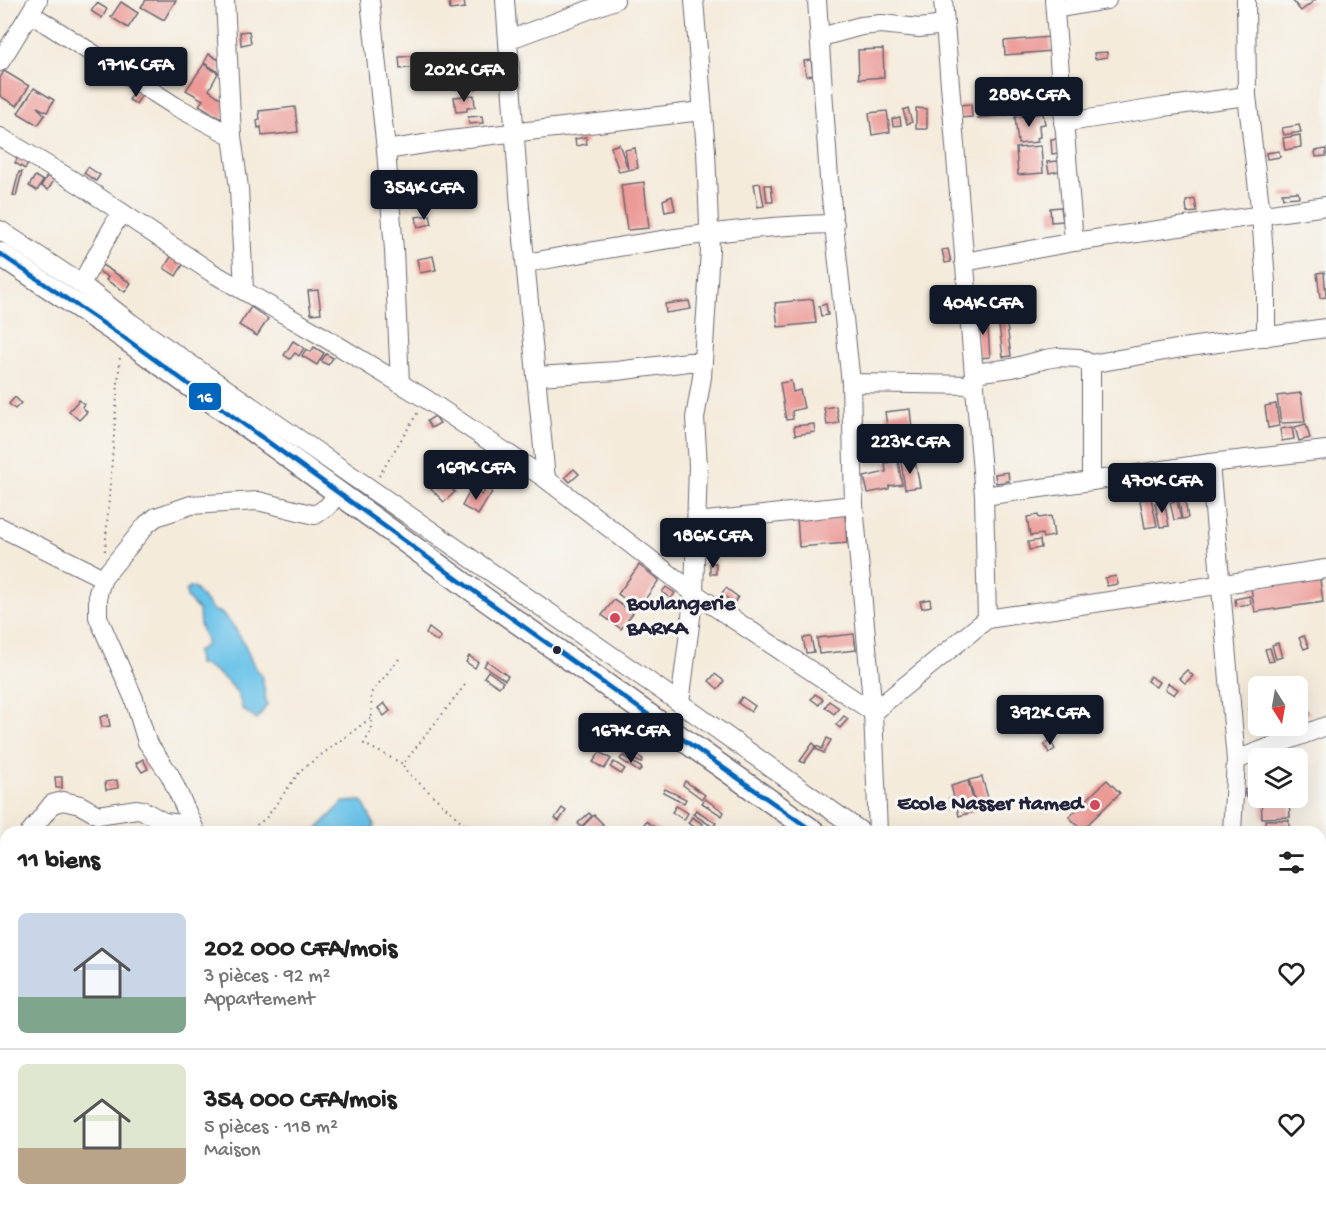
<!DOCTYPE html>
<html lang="fr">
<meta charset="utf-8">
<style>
body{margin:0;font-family:"Gochi Hand",sans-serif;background:#f2f2f2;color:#222;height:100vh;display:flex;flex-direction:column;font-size:22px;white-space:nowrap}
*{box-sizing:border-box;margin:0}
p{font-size:20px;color:#767676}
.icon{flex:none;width:33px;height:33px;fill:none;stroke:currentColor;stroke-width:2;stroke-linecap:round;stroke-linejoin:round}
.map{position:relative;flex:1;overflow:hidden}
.drawer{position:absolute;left:0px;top:826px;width:1326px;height:386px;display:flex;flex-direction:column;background:#fff;border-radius:18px 18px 0 0;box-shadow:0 6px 24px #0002}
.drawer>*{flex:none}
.needle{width:39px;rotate:169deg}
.controls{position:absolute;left:1248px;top:676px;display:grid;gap:12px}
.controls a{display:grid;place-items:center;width:60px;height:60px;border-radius:9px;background:#fff;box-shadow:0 6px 24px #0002;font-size:30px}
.price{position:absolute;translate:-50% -51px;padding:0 14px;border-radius:6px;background:#111827;color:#fff;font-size:20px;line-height:39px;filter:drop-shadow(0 2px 3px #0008)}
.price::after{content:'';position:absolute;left:50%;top:36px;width:18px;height:14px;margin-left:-9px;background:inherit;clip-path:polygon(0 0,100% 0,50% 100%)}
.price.current{background:#222;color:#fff}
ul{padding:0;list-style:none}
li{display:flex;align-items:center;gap:18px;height:150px;padding:0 18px}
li+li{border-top:2px solid #e0e0e0}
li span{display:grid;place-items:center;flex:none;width:168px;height:120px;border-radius:9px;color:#555}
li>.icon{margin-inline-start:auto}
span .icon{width:72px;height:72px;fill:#fffc;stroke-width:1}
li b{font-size:26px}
h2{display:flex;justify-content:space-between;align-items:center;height:72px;padding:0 18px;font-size:26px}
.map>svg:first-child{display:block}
.water{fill:#6bc3e9;stroke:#467292;stroke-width:1.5}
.building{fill:#ec9a96}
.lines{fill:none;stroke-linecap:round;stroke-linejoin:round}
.minor-casing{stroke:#6c6873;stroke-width:20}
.major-casing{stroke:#6c6873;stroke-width:25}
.path{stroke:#6c6873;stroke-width:2;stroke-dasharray:1.5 4.5;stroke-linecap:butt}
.minor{stroke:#fff;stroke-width:18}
.major{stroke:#fff;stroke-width:22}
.bus-1-casing{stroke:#f6f6f2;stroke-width:9}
.bus-1{stroke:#0065bd;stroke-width:4.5}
.poi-dot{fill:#d1495b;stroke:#f6f6f2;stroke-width:2}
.bus-dot{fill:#22223b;stroke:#f6f6f2;stroke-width:2}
.labels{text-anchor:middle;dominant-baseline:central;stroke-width:6;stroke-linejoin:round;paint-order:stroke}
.poi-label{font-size:22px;font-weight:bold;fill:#22223b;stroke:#f6f6f2;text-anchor:start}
.line-badge{stroke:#f6f6f2;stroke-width:2}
.badge-label{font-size:16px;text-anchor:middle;font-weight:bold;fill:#fff}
</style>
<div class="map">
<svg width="1326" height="1211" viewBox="0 0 1326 1211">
<rect width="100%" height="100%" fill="#f6f6f2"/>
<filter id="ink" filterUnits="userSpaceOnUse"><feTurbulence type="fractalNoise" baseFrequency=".0167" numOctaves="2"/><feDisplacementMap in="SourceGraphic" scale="12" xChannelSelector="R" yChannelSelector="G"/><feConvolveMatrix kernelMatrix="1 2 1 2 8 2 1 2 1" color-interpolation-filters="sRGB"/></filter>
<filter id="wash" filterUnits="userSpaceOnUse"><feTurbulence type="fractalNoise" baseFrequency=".008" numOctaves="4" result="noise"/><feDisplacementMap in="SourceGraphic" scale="24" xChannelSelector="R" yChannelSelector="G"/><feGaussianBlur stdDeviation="1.35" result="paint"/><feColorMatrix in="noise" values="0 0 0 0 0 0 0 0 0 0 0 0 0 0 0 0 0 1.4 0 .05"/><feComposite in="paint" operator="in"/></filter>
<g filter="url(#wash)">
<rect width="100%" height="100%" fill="#f5ebdb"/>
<g class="water">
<path d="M191,587L195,589L213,610L221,613L234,627L245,645L251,660L262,677L267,705L257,719L242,709C241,704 240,699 238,695C234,685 208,663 198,664L197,651L206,645V640L200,625L199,611L187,598L186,591Z"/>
<polygon points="362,801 374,824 373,832 314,832 344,802"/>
</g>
<g id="blocks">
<g class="building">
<polygon points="146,0 176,0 164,20 141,7"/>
<polygon points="449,0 464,0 465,8 450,10"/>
<polygon points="1292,0 1315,0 1301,11"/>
<polygon points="121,2 138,13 128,28 111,17"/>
<polygon points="97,3 107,9 102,18 91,11"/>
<polygon points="249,31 251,43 241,45 240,32"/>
<polygon points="1050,37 1051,51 1005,55 1004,41"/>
<polygon points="883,49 884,77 859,79 858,50"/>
<polygon points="1107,52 1107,57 1095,59 1094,53"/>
<polygon points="209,54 219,60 220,73 204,63"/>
<polygon points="414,56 416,67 400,69 399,57"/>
<polygon points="811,60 813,75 806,76 804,61"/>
<polygon points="204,64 218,73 209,90 226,102 223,120 199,105 203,100 186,90"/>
<polygon points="453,69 470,69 470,80 476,80 476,89 453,89"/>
<polygon points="4,71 29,86 17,106 0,96 0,78"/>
<polygon points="34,88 54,100 47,112 37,107 45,115 38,125 18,113"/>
<polygon points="1003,88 1006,115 978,118 976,99 983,99 982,90"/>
<polygon points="135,91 142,95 136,104 129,100"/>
<polygon points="474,95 475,107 467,108 467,111 456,112 454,97"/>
<polygon points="971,104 972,117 960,118 959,105"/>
<polygon points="295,107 298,132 262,136 261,127 258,128 257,120 260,119 259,111"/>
<polygon points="908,108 912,122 907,124 903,110"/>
<polygon points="916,108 927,109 927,129 916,129"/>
<polygon points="887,111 890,132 872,135 869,113"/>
<polygon points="1043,113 1045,124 1039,125 1040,137 1037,138 1038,142 1018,144 1015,117"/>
<polygon points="482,116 483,123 469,124 468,117"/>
<polygon points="900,117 901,125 893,126 892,119"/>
<polygon points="1299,125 1301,132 1284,135 1282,128"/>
<polygon points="1300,135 1301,147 1285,150 1283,138"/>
<polygon points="586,137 587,144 576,146 575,139"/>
<polygon points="1051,139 1057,139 1059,153 1052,154"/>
<polygon points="619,144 628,169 625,150 635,148 638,168 619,172 611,147"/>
<polygon points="1041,146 1043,173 1018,175 1016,148"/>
<polygon points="1326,149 1326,156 1316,157 1315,151"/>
<polygon points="1279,151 1280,157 1267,159 1266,153"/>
<polygon points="18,157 28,164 25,169 15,163"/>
<polygon points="1058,161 1060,171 1049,173 1047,162"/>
<polygon points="88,167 100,175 96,181 84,173"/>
<polygon points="19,172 22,172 16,196 13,195"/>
<polygon points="35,176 43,181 37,191 29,186"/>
<polygon points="47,176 54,180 48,190 41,186"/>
<polygon points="644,182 649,228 627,230 621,185"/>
<polygon points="760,183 764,206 758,207 754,184"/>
<polygon points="765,185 771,185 773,202 767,202"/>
<polygon points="1298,192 1299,197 1283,198 1282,193"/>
<polygon points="672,196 675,210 665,212 663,200"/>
<polygon points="1195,199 1197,212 1187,213 1186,201"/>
<polygon points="1061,207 1063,221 1051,222 1050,208"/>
<polygon points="430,215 432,224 418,227 416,217"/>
<polygon points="948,249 951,262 945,263 942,250"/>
<polygon points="172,255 184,263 176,276 164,268"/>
<polygon points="433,256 436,270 420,273 417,259"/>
<polygon points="102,265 131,283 125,292 106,280 108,277 98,271"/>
<polygon points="1324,272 1326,297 1320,298 1317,273"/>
<polygon points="318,290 321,313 311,314 308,291"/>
<polygon points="813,299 816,323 778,327 775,303"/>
<polygon points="689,301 691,309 666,313 665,304"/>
<polygon points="826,304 828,315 821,316 819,306"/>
<polygon points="251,307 268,319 257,336 239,325"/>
<polygon points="1005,310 1011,356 1003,357 997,311"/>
<polygon points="987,314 990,357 979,358 976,315"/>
<polygon points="293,341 304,348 299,356 295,353 290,359 284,355"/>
<polygon points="314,347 324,353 317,365 302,356 306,349 311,352"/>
<polygon points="326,354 333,358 328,365 321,361"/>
<polygon points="791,381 793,392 800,390 804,408 792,411 793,419 786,420 780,383"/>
<polygon points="1301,393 1305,422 1281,423 1277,396"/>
<polygon points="15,397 21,403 15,409 9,404"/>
<polygon points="79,400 84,404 82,407 87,412 79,420 69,411"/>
<polygon points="1276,404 1279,426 1268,428 1265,406"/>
<polygon points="836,406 839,423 827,425 824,408"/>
<polygon points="910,409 912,429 888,432 885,412"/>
<polygon points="435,416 440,423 431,428 427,421"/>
<polygon points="814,424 815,432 795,435 794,426"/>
<polygon points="1306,424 1310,438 1299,441 1295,427"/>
<polygon points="1292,427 1294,439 1282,441 1280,429"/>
<polygon points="915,460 920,487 905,489 901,462"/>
<polygon points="898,461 902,484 889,486 889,489 868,493 864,477 886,472 885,463"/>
<polygon points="494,463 506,471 503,476 491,468"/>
<polygon points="574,469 579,474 570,482 565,477"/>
<polygon points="1008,472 1009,481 996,483 995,474"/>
<polygon points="442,479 455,492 444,502 431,489"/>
<polygon points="486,488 492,492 478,515 462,506 471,489 482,495"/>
<polygon points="1151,498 1157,526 1145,528 1140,500"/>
<polygon points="1185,500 1188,518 1182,519 1179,501"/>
<polygon points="1164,501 1169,526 1160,527 1155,503"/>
<polygon points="1177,501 1181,519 1174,520 1170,502"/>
<polygon points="845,514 847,543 799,547 797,517"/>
<polygon points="1038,515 1039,518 1051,516 1054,536 1043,538 1042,534 1030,536 1027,517"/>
<polygon points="1040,540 1041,548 1029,550 1028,542"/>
<rect x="710" y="563" width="6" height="11"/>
<polygon points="639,565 659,580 638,609 618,594"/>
<polygon points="1116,576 1118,584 1107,586 1105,578"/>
<polygon points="1320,579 1323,602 1255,612 1251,588"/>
<polygon points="666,587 675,593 671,599 662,592"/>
<polygon points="726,588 738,597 734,603 721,594"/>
<polygon points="1250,596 1251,604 1236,606 1235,599"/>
<polygon points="930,599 931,606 922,608 920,601"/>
<polygon points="614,600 633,613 621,629 602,615"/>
<polygon points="429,628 441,637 438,642 426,634"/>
<polygon points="854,634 856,650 819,654 817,638"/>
<polygon points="1304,636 1309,647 1304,649 1299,638"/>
<polygon points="811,637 814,652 806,653 803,638"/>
<polygon points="1278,643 1282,657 1276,659 1272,645"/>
<polygon points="1270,648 1274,661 1269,662 1265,649"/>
<polygon points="469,656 478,662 475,668 466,662"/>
<polygon points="487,661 508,676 505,680 484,666"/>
<polygon points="1187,670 1193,676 1185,683 1179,678"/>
<polygon points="488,671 503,682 499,687 484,677"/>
<polygon points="715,674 724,681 718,689 709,681"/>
<polygon points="1150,676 1159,682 1156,687 1147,681"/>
<polygon points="1168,683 1178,689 1174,695 1165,689"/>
<polygon points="1266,683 1267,687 1258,687 1258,690 1251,691 1250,686"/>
<polygon points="815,694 823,699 819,705 811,699"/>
<polygon points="742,697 755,706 751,712 738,703"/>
<polygon points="829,701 839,708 834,714 825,707"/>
<polygon points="384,703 390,711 384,716 378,708"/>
<polygon points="1258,706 1258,717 1253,719 1249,709"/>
<polygon points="1307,709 1310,713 1301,720 1298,716"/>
<polygon points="108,715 110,726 102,727 100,717"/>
<polygon points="844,716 848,719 840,728 836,725"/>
<polygon points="827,738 831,740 824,753 816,749 817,746 822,749"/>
<polygon points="1050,740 1055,749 1049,753 1044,744"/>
<polygon points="813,743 816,746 804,763 800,761"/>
<polygon points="621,746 643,759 641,763 618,751"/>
<polygon points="600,752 611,759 604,769 593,762"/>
<polygon points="623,756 642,768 639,772 620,759"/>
<polygon points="143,759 148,769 142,772 136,763"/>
<polygon points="614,762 625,769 621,774 610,767"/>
<polygon points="55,777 62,777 62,788 56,788"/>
<polygon points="982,777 990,805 977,809 969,780"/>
<polygon points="117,780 118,788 106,790 105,782"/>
<polygon points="1107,780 1120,793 1082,830 1069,817"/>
<polygon points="685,781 705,795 702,799 683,785"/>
<polygon points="968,781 976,811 959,816 957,807 951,808 949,798 954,797 951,786"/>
<polygon points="1257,787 1258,795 1246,797 1244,790"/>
<polygon points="665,789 686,799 684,803 663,792"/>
<polygon points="1261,798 1289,798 1290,817 1262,818"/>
<polygon points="705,799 724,812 722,816 702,803"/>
<polygon points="676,806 688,813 684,820 672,812"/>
<polygon points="562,808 566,811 559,821 555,818"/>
<polygon points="696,810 716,823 713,827 693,814"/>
<polygon points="589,813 592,816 581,827 578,823"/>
<polygon points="594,815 603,824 595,832 577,832"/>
<polygon points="692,817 703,824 699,830 688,823"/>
<polygon points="1265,820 1289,820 1289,832 1266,832"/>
<polygon points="646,821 661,832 653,832 643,826"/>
<rect x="1320" y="846" width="6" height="29"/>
<polygon points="757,1206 770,1206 772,1209 760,1211"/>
</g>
</g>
</g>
<g filter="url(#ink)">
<use href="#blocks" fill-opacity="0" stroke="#6c6873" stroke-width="1.5"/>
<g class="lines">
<g class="minor-casing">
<g id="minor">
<polyline points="225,0 232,136 239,188 244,290"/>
<polyline points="370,0 386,150 450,140 702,111"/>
<polyline points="505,0 520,208 546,479"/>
<polyline points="817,0 829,179 851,383 854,505 873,712 878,832"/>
<polyline points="1054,0 1074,242 1326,206"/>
<polyline points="1246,0 1247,96 1261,215 1266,282 1266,337"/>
<polyline points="1055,9 1107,0"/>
<polyline points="31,14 175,106 232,136"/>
<polyline points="821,37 861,26 881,24 919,28 945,25"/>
<polyline points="508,40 615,0"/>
<polyline points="0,62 38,0"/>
<polyline points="1063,123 1163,107 1247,96"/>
<polyline points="0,137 79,184 211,272 322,336 426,399 546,479 694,593 873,712"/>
<polyline points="386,150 394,250 400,384"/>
<polyline points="0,230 81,284 131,323 680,703 862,832"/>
<polyline points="964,262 1074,242"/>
<path d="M526,263C628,245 731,226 835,224"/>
<polyline points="81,284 121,212"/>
<polyline points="1091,364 1091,481 1210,463 1326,450"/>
<polyline points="974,373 1012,368 1046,359 1058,357 1079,358 1091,364 1096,363 1182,348 1326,328"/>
<polyline points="537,376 617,371 688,362 702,362"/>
<polyline points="851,383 975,385"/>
<polyline points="1210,463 1236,760 1326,726"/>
<polyline points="984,496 1091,481"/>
<polyline points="697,522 854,505"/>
<polyline points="0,527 103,578"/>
<polyline points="987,619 1326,569"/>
<polyline points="680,703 694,593 698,466 695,418 702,377 710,250 706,151 694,0"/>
<polyline points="873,712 987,619 984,496 943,0"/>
<polyline points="30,832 52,804 63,801 80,805 98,815 137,809 142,810 164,822 192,825"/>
<polyline points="196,832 170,775 147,742 134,699 98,617 98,593 103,578 147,524 156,517 191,505 258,501 315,515 327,507 339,493"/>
<polyline points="1232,832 1236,760"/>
<polyline points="0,889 6,889"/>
<polyline points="0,931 6,942"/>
<polyline points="1320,957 1326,956"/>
<polyline points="1320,1042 1326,1047"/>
<polyline points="1320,1163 1326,1167"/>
<polyline points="153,1206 155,1211"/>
<polyline points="915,1206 920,1211"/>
<polyline points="1165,1206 1166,1211"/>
<polyline points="588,1211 590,1206"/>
<polyline points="787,1211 797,1206"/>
<polyline points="1112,1211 1118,1206"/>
</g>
</g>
<g class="major-casing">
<g id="major">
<polyline points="0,254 122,336 489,602 814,832"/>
<polyline points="1320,1195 1326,1200"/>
</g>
</g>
<g class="path">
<polyline points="379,476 418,412"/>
<polyline points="105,551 120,357"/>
<polyline points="399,659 371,693 372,729 364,744 403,764"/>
<polyline points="465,685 403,764 405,770 464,824 467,832"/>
<polyline points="247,832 266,818 301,770 372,717"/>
<polyline points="720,1206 722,1211"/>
</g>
<use href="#minor" class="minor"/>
<use href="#major" class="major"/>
<g class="bus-1-casing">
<polyline id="bus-1" points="0,254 122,336 489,602 814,832"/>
</g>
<use href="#bus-1" class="bus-1"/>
</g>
</g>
<g class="poi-dot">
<circle cx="615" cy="618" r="6"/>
<circle cx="1095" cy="805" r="6"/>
</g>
<circle class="bus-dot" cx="557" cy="650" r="5"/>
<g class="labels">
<g class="poi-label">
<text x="627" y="605">Boulangerie<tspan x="627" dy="25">BARKA</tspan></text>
<text x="1083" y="805" text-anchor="end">Ecole Nasser Hamed</text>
</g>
</g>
<rect class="line-badge" x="188" y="382" width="34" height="29" rx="6" fill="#0065bd"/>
<g class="badge-label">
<text x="205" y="402">16</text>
</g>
</svg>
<div class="controls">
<a><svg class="needle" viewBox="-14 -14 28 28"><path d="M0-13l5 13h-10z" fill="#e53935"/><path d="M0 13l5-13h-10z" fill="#767676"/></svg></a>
<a><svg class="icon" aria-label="layers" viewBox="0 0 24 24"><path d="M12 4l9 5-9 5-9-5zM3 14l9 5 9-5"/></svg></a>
</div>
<b class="price" style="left:136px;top:98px">171K CFA</b>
<b class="price current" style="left:464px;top:103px">202K CFA</b>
<b class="price" style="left:1029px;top:128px">288K CFA</b>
<b class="price" style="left:424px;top:221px">354K CFA</b>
<b class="price" style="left:983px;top:336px">404K CFA</b>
<b class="price" style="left:910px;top:475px">223K CFA</b>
<b class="price" style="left:476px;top:501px">169K CFA</b>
<b class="price" style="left:1162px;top:514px">470K CFA</b>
<b class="price" style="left:713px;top:569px">186K CFA</b>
<b class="price" style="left:1050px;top:746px">392K CFA</b>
<b class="price" style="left:631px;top:764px">167K CFA</b>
<section class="drawer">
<h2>11 biens<svg class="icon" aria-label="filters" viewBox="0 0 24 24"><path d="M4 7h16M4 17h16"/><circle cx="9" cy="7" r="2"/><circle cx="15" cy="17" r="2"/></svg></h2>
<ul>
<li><span style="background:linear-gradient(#c9d6e8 70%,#7fa58c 0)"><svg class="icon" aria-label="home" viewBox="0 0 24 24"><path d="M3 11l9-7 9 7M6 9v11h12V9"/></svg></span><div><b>202 000 CFA/mois</b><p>3 pièces · 92 m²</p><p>Appartement</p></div><svg class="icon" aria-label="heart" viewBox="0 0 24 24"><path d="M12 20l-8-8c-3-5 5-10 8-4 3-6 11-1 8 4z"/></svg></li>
<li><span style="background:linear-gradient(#dfe7d0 70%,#b9a48a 0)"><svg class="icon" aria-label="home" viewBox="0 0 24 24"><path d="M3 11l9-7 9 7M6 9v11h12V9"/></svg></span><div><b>354 000 CFA/mois</b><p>5 pièces · 118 m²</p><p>Maison</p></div><svg class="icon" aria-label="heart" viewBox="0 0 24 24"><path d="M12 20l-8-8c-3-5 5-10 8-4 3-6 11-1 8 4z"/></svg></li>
</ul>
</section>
</div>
